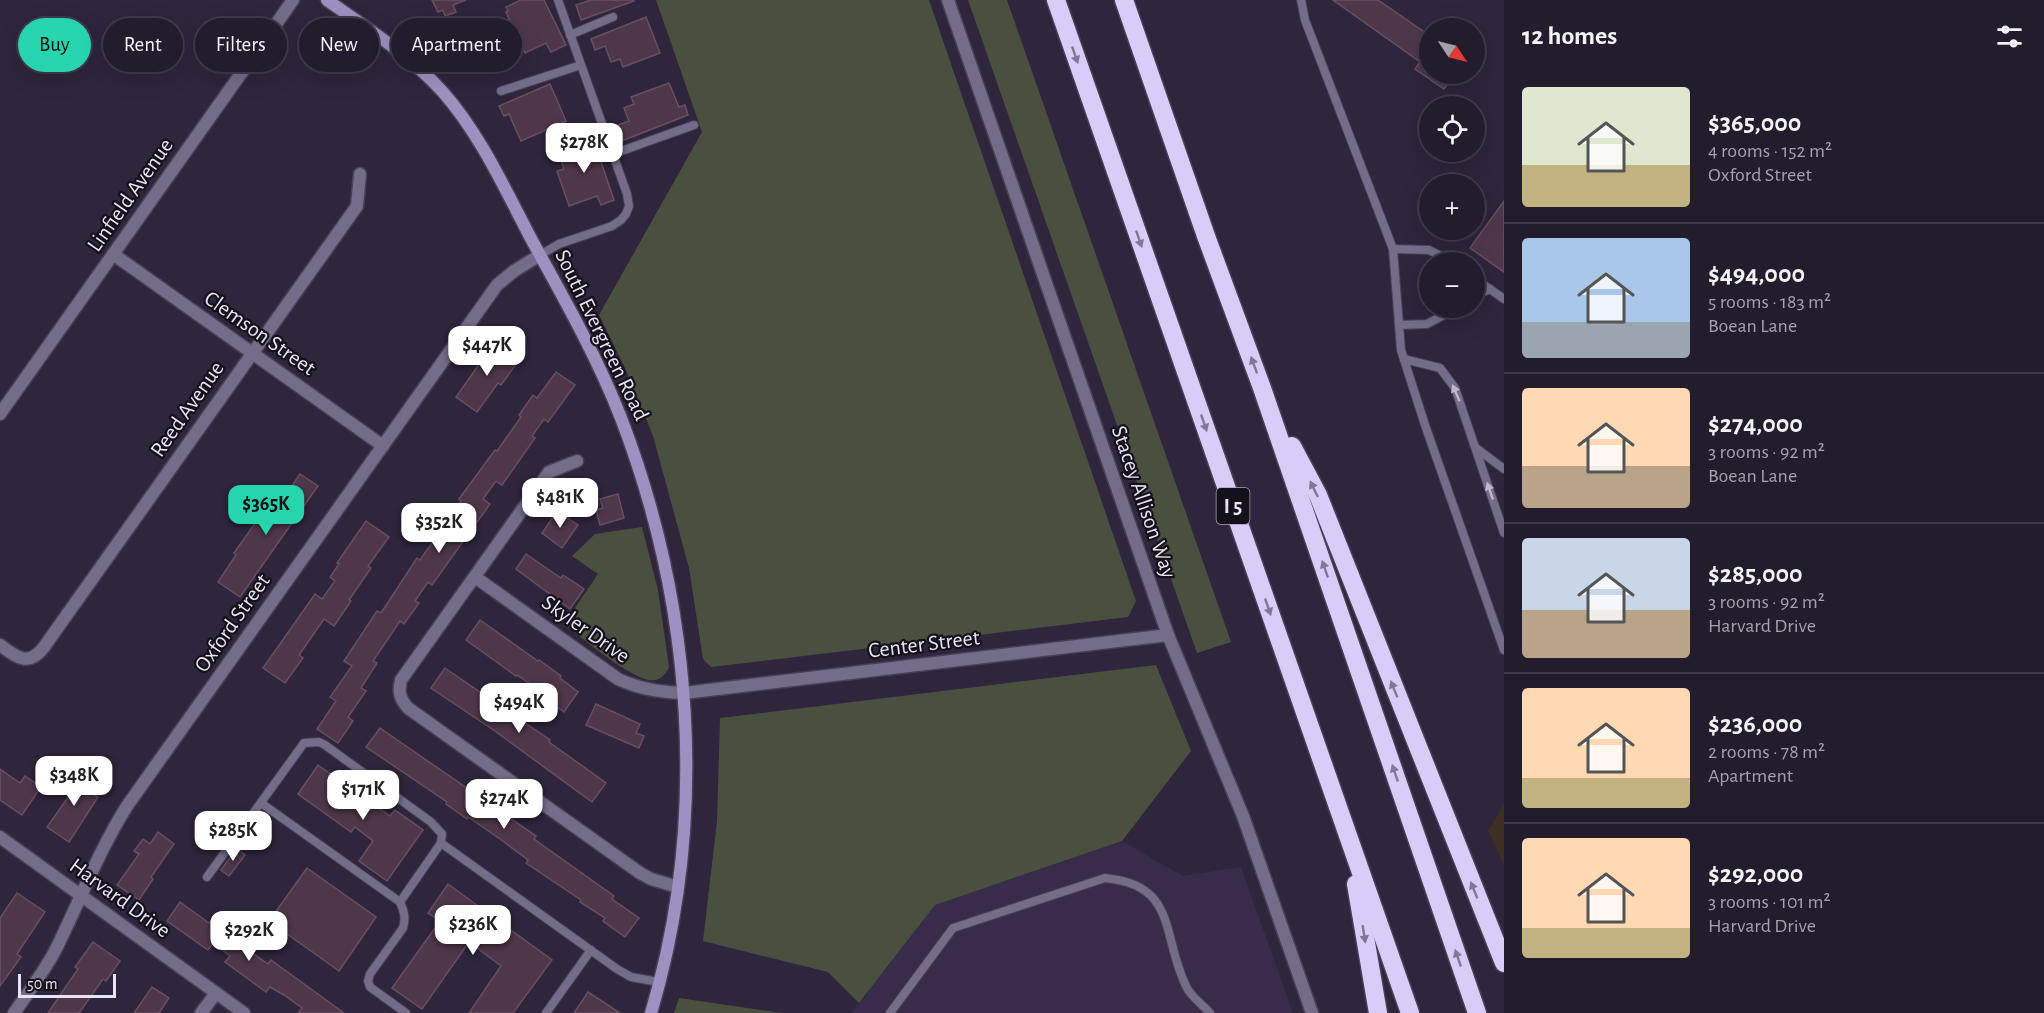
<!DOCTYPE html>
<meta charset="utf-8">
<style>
body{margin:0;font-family:"Alegreya Sans",sans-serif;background:#2f2939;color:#f1f3f6;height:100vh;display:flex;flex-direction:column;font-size:22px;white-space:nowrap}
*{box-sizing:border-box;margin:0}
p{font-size:20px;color:#a3a1aa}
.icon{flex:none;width:33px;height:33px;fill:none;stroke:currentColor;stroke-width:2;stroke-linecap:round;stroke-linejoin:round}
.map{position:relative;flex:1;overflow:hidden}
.side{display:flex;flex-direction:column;background:#231c2d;width:540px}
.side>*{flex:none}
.hud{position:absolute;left:18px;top:18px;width:570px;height:54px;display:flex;gap:12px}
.needle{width:39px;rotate:125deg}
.buttons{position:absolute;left:1419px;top:18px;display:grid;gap:12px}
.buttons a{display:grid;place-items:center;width:66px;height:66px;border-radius:50%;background:#231c2d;box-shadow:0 6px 24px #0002,0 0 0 2px #403a49;font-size:30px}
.scale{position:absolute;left:18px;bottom:15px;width:98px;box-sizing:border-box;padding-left:6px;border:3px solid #e9e3f3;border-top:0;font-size:16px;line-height:21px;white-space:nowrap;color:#e9e3f3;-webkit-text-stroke:4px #15111b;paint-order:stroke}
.price{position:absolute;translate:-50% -51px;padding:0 14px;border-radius:12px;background:#fff;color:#222;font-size:20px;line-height:39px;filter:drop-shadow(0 2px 3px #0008)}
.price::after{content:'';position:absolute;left:50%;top:36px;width:18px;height:14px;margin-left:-9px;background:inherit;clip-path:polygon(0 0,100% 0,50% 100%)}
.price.selected{background:#26d5ae;color:#111}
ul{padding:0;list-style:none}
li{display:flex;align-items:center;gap:18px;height:150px;padding:0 18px}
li+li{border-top:2px solid #403a49}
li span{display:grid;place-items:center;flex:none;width:168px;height:120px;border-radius:6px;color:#555}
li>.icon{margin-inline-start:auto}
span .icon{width:72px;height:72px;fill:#fffc;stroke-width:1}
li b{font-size:26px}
h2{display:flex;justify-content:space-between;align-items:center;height:72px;padding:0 18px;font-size:26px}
.pill{padding:0 21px;border-radius:27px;background:#231c2d;box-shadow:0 6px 24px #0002,0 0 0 2px #403a49;font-size:21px;line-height:54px}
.pill.selected{background:#26d5ae;color:#111}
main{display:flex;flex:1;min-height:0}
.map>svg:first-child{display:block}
.built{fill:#392c4a}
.industrial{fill:#3f2e24}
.green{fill:#4a503f}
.building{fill:#4e3749;stroke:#684f62;stroke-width:1.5}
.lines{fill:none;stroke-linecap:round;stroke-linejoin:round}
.service-casing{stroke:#494056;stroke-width:10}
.minor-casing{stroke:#494056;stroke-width:15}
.tertiary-casing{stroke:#494056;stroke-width:15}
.secondary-casing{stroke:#494056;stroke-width:15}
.motorway-casing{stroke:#494056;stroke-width:21}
.service{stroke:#746c89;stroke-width:8}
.minor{stroke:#746c89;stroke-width:12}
.tertiary{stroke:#746c89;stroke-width:12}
.secondary{stroke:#9e90c0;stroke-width:12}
.motorway{stroke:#d9ccf8;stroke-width:18}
.oneway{fill:#817895}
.oneway2{fill:#c0b9ce}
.labels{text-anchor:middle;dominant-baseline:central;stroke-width:4.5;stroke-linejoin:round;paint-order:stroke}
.shield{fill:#15111b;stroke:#a9a4b2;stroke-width:1.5}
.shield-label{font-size:21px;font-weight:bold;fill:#e9e3f3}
.street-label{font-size:22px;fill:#e9e3f3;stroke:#15111b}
</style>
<main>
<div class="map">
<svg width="1504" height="1013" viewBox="0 0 1504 1013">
<rect width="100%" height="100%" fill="#2f253c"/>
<polygon class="built" points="1122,841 1183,876 1241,867 1293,1013 852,1013 935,905"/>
<polygon class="industrial" points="1504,804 1504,865 1488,831"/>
<g class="green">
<polygon points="656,0 929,0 1136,601 1128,617 711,667 703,659 689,568 653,436 625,368 599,315 702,132"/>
<polygon points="968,0 1007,0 1231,642 1197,653"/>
<path d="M642,527L658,590L669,667C666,673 663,678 656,680C637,685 581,637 564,624L598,574L572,556L595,534Z"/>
<polygon points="1156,665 1191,751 1122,841 935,905 859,1003 828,972 703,941 717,821 720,718"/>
<polygon points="679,998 782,1013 674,1013"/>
</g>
<g class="building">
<polygon points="432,0 466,0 453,5 456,12 445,16 443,10 438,12"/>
<polygon points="521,0 544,0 566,45 551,52 546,43 525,53 506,12 508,11 506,7"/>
<polygon points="591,0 633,0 634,1 581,20 576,5"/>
<polygon points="1333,0 1378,0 1430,36 1430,74 1454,74 1444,89 1415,69 1420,62"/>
<polygon points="646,17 660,53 623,67 620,59 611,62 605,46 595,50 591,39"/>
<polygon points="669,83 679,107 685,105 688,115 619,142 613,127 629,121 624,108 634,104 631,97"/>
<polygon points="550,84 566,121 521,141 509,114 504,116 499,106"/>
<polygon points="593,138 614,200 601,205 597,196 569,206 557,171 564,169 558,151"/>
<polygon points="1504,201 1504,272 1470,248"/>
<polygon points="494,343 519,360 501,385 498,383 477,412 456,397"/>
<polygon points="556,372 575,385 548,422 544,419 532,436 535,438 502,485 496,481 483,499 490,504 432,585 428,582 415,601 419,603 404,624 400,621 373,661 377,663 361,688 366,691 348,717 353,721 338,743 317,729 336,701 330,697 352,666 344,661 377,611 381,613 417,558 420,560 439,533 461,501 459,499 495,450 497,451 521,417 519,415 533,395 537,398"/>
<polygon points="300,474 318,486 240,597 218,582 236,555 234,553 273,498 280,503"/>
<polygon points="618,494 624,518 600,525 596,510 603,508 600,499"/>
<polygon points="557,511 578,525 562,548 542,533"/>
<polygon points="366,521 389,537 368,566 371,568 349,600 351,601 334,626 324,619 299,655 303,658 285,683 263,668 315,594 322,599 335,581 330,577 339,564 337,563"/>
<polygon points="526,554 561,578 563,575 584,589 570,609 516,569"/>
<polygon points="480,620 538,661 539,660 561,676 560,678 578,692 564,712 549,701 551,698 517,675 516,676 466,640"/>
<polygon points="445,668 550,740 549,742 606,783 592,802 492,729 431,688"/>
<polygon points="596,704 640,724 636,733 644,736 639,748 586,725"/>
<polygon points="380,728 536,836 534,839 614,896 612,899 639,918 625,937 603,921 605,918 580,902 581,900 526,863 528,860 500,839 468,817 467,819 446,804 447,802 366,747"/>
<polygon points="318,765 390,816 395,810 423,830 387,881 359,861 373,841 355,827 351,832 298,794"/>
<polygon points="0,769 20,783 25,776 41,787 22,815 0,800"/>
<polygon points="76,772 99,787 94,795 98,797 69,842 47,827 69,796 63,791"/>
<polygon points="158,832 174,844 151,877 153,879 139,900 117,885 139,854 134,851 143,839 150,844"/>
<polygon points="237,848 245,855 229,876 221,870"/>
<polygon points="307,868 376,917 339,971 269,921"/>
<polygon points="448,884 552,960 513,1013 469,1013 501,966 469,942 422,1009 392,988 440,921 428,913"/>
<polygon points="17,893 45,912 17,954 21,957 0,986 0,918"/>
<polygon points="180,902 209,923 212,919 238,937 235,941 268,964 271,960 344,1013 298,1013 302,1008 284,995 270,987 266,992 225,962 230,956 213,943 208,950 167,921"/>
<polygon points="93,942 120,961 106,981 103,979 79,1013 48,1013 78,969 75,967"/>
<polygon points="152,987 169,998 159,1013 134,1013"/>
<polygon points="588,992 620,1013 574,1013"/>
</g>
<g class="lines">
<g class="service-casing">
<g id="service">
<polyline points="1301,0 1305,20 1393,249 1401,350 1425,425 1504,650"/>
<polyline points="570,35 613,17"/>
<polyline points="501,91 581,65"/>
<polyline points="613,154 694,125"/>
<polyline points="1393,249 1429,250 1453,262"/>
<polyline points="540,255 559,244 612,226 621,220 626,214 629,206 627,194 558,0"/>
<polyline points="1474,278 1504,299"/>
<polyline points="1474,296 1490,289"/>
<polyline points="1399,325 1427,324 1457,308"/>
<polyline points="1404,359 1440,368 1455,388 1504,533"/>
<polyline points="1476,448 1504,469"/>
<polyline points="261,803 400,902"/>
<polyline points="207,877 304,743 319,742 325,745 431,822 442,834 441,843"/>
<path d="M406,1013L370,987L368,981L370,974L403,928C406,918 404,911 400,902L441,843L617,969L631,977L659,982"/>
<polyline points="546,1013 591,950"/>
<path d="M890,1013L953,928L1105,878C1178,885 1161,935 1186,986C1190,996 1203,1005 1210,1013"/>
</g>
</g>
<g class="minor-casing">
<g id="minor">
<polyline points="113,254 383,446"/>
<polyline points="0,414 293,0"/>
<path d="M577,461L549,472L401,680C398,692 400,699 408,708L640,873L651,879L678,887"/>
<path d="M475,577L618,679C640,689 659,692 684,693"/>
<path d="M0,645C17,657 28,668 44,647L357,206L360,174"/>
<path d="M14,1013C28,993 43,973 55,951C79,903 98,852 127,806L497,285L514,271L540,255"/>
<polyline points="201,1013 216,993"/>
</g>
</g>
<g class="tertiary-casing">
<g id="tertiary">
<polyline points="948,0 1168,635 1243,816 1312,1013"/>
<polyline points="684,693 1168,635"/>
<polyline points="0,837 244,1013"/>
</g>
</g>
<g class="secondary-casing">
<path id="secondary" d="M327,0C367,28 409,55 442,91C482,136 507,194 535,246C566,302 598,359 621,418C693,606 709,819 651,1013"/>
</g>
<g class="motorway-casing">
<g id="motorway">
<polyline points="1056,0 1410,1013"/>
<polyline points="1124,0 1206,236 1262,388 1477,1013"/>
<polyline points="1292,446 1318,495 1504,963"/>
<polyline points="1356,884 1378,1013"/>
</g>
</g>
<use href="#service" class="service"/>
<use href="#minor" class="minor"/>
<use href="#tertiary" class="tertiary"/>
<use href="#secondary" class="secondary"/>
<use href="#motorway" class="motorway"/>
</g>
<defs><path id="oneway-solid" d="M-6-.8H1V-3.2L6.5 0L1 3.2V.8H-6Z" transform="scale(1.5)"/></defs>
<g class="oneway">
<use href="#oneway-solid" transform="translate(1075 55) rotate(71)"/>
<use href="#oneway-solid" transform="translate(1139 239) rotate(71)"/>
<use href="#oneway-solid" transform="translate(1254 365) rotate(-110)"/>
<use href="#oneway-solid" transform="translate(1204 423) rotate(71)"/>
<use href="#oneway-solid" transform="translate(1314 489) rotate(-116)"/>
<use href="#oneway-solid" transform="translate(1325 569) rotate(-109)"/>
<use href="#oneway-solid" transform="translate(1268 607) rotate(71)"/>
<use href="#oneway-solid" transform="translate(1394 689) rotate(-112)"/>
<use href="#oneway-solid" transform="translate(1395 773) rotate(-109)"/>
<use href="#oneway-solid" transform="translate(1474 890) rotate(-112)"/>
<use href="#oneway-solid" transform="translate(1364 934) rotate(81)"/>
<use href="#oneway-solid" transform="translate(1458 958) rotate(-109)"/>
</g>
<g class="oneway2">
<use href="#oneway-solid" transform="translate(1456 393) rotate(-113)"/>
<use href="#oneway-solid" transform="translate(1490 491) rotate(-109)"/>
</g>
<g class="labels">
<rect class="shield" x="1216.5" y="488" width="33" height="36" rx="4.5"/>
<g class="shield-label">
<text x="1233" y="506">I 5</text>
</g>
<g class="street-label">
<text transform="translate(130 195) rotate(-55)">Linfield Avenue</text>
<text transform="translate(260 333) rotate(35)">Clemson Street</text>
<text transform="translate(602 335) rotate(64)">South Evergreen Road</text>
<text transform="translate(187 409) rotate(-55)">Reed Avenue</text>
<text transform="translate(1144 502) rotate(71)">Stacey Allison Way</text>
<text transform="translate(232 623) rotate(-55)">Oxford Street</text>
<text transform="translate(586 629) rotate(35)">Skyler Drive</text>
<text transform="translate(924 644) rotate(-7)">Center Street</text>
<text transform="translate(120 898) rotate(36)">Harvard Drive</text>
</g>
</g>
</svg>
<div class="buttons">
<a><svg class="needle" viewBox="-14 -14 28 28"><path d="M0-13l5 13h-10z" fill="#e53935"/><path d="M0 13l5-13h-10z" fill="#a3a1aa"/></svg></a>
<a><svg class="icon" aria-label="locate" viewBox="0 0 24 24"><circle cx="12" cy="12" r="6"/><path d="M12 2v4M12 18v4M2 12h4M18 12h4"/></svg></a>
<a>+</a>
<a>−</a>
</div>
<div class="scale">50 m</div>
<b class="price" style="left:584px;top:174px">$278K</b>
<b class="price" style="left:487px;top:377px">$447K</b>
<b class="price" style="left:560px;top:529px">$481K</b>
<b class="price selected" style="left:266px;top:536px">$365K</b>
<b class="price" style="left:439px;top:554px">$352K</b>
<b class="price" style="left:519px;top:734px">$494K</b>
<b class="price" style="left:74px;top:807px">$348K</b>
<b class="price" style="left:363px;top:821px">$171K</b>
<b class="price" style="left:504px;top:830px">$274K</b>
<b class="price" style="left:233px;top:862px">$285K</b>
<b class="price" style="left:473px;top:956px">$236K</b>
<b class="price" style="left:249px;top:962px">$292K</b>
<div class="hud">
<a class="pill selected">Buy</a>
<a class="pill">Rent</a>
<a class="pill">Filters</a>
<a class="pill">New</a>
<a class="pill">Apartment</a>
</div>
</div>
<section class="side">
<h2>12 homes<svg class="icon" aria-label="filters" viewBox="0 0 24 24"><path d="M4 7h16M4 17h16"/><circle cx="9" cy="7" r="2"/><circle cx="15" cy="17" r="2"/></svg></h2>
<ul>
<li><span style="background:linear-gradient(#dfe7d0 65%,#c2b280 0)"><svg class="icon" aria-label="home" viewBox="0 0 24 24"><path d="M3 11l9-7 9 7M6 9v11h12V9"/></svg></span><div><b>$365,000</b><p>4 rooms · 152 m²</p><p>Oxford Street</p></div></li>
<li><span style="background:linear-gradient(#a9c7e8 70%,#9aa5b1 0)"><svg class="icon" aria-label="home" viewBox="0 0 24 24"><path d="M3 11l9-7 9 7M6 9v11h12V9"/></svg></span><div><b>$494,000</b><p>5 rooms · 183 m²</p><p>Boean Lane</p></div></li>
<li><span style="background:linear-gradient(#ffd9b3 65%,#b9a48a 0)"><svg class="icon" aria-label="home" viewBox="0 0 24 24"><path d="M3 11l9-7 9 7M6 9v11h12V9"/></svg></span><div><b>$274,000</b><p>3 rooms · 92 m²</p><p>Boean Lane</p></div></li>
<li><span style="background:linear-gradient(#c9d6e8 60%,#b9a48a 0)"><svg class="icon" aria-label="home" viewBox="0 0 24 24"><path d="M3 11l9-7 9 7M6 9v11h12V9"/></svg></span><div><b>$285,000</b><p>3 rooms · 92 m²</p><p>Harvard Drive</p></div></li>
<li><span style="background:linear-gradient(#ffd9b3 75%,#c2b280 0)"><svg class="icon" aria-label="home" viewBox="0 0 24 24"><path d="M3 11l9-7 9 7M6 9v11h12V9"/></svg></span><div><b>$236,000</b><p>2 rooms · 78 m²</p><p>Apartment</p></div></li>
<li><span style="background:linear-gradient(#ffd9b3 75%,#c2b280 0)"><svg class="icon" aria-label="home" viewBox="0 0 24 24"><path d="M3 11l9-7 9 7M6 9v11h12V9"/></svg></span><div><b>$292,000</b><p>3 rooms · 101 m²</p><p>Harvard Drive</p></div></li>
</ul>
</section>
</main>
